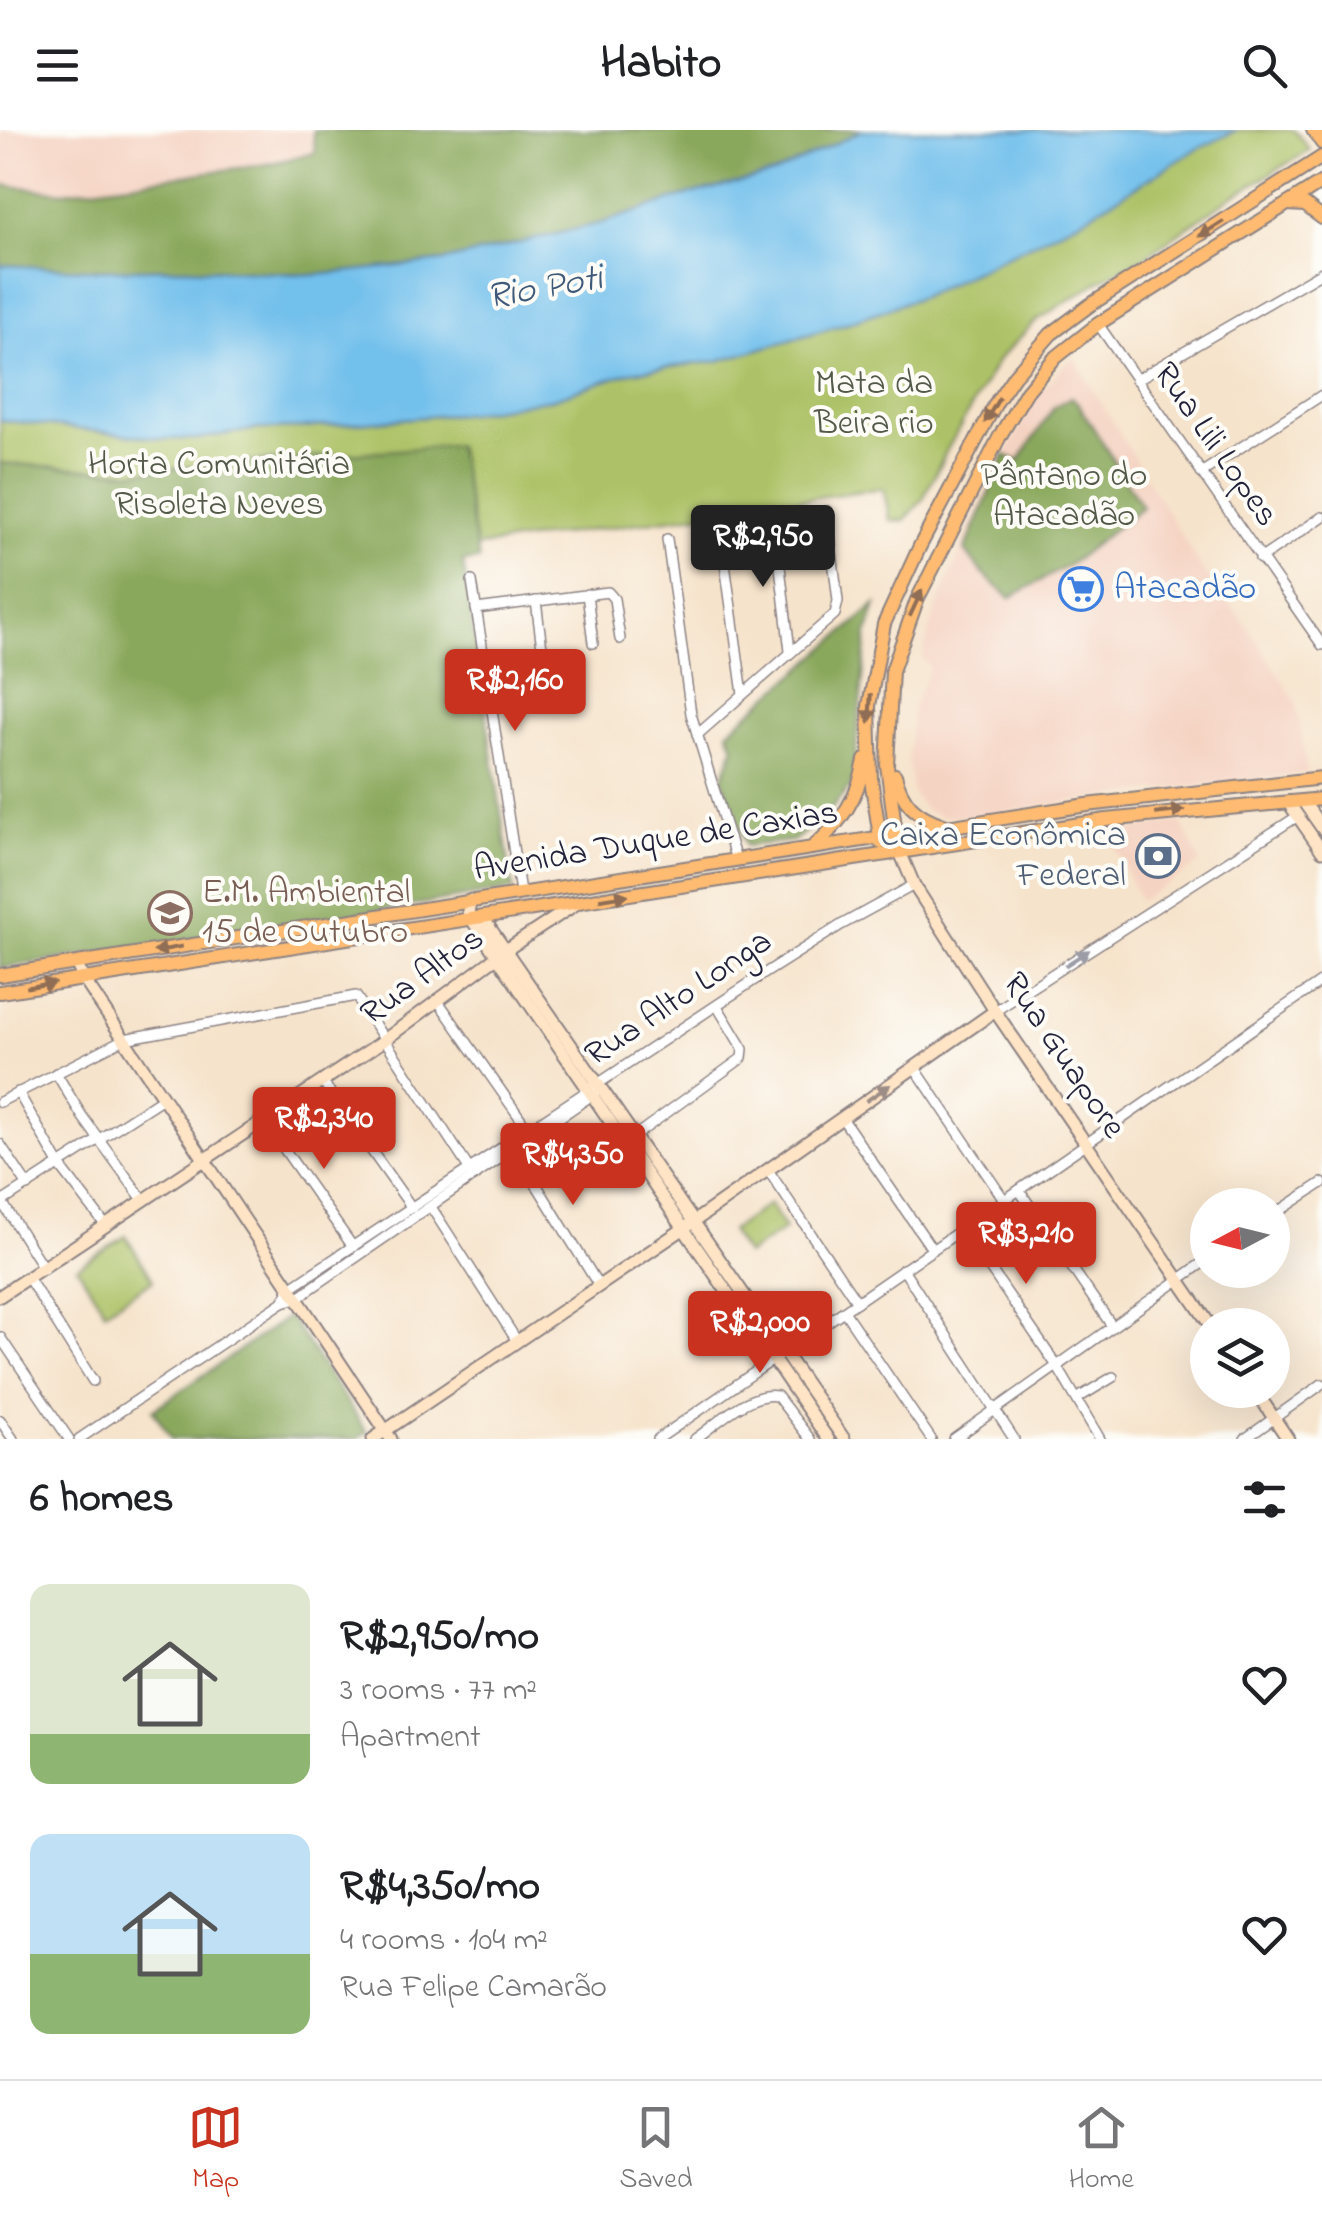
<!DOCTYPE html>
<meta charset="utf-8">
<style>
body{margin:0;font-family:"Indie Flower",sans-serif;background:#f6f6f6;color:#202124;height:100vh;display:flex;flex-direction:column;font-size:38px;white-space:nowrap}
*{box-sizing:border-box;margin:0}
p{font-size:32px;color:#757577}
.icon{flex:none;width:55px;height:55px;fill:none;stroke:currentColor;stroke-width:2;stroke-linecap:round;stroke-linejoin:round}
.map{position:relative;height:1309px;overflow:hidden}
.side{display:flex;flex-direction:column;background:#fff;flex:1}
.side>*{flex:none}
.needle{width:65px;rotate:263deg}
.controls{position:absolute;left:1190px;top:1058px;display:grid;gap:20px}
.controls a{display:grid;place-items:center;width:100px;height:100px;border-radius:50%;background:#fff;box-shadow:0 10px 40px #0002;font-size:50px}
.price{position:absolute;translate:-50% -85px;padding:0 22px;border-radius:10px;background:#c8321e;color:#fff;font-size:32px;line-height:65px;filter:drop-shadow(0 2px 5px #0008)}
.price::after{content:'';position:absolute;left:50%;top:60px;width:30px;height:22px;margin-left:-15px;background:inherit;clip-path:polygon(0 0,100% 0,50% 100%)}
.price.active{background:#222;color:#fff}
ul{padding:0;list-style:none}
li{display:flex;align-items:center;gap:30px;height:250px;padding:0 30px}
li span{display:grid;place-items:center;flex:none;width:280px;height:200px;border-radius:20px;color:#555}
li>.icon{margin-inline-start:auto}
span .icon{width:120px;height:120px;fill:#fffc;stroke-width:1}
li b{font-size:42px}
h2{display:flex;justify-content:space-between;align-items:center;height:120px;padding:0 30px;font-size:42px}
header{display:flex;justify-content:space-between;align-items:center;height:130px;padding:0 30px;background:#fff;font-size:45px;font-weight:700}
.menu{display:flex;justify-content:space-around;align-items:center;height:140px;border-top:2px solid #e0e0e0;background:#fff;font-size:28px;color:#757577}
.menu a{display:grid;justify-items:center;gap:5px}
.menu .active{color:#c8321e}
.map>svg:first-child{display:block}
.built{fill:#f5d3c2}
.green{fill:#adc267;stroke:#687251;stroke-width:2.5}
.forest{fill:#8aa85c;stroke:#56654c;stroke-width:2.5}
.water{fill:#72c0ec;stroke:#4a7194;stroke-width:2.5}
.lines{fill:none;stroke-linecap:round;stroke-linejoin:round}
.street-casing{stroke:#8c8283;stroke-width:12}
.secondary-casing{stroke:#8c8283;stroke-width:15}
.primary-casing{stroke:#8c8283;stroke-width:16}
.street{stroke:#fff;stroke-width:9}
.secondary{stroke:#ffe4c6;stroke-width:11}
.primary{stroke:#febb71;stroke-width:12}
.oneway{fill:#906e56}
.oneway2{fill:#9c9ca7}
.oneway3{fill:#9c8d87}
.labels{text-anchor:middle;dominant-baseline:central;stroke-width:8;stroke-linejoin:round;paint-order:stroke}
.park-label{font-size:35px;fill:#535a4a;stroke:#fdfcf7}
.street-label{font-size:35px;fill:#22223b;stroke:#fdfcf7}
.shop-label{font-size:35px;fill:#366cbe;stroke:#fdfcf7;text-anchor:start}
.service-label{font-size:35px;fill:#4e5e75;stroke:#fdfcf7;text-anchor:end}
.education-label{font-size:35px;fill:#785e54;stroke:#fdfcf7;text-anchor:start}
.water-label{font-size:38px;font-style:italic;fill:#3e5979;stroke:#fdfcf7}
</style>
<header><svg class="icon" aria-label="menu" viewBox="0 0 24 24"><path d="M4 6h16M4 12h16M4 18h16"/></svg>Habito<svg class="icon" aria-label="search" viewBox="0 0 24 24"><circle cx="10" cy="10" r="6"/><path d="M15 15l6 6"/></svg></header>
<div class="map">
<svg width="1322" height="1309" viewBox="0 0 1322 1309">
<rect width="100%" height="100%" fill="#fdfcf7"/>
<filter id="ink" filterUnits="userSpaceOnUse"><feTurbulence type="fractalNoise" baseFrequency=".01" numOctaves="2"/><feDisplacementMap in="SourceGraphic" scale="20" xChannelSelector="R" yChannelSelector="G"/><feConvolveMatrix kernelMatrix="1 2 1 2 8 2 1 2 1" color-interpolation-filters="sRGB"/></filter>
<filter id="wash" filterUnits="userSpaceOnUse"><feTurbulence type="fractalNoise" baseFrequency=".0048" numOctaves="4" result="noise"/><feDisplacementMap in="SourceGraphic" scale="40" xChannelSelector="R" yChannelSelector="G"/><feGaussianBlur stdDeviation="2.25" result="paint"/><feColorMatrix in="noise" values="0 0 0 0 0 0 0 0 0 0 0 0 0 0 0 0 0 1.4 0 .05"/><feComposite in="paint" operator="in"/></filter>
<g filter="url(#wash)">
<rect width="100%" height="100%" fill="#f6e3cb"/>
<g class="built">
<polygon points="0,0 456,0 186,138 16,138 0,135"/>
<polygon points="1073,227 1203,441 1246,494 1296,572 1307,643 1122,664 968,687 942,686 925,680 913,664 910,646 908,627 913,576 930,538 923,529 924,519 936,479 991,350 1038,265"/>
<polygon points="1180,691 1201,733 1140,771 1109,703"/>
</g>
<g class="green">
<polygon points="1237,0 1294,0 1310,20 1230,68 1144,127 1098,152 1036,191 998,230 947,320 923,369 904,391 890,390 883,358 453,420 0,381 0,290 165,309 197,309 257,299 301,298 469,283 551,269 631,242 718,231 844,194 923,166 1079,91 1192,22"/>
<polygon points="769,1074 785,1099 746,1125 730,1101"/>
<polygon points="126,1106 153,1150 105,1181 77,1137"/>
</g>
<g class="forest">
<polygon points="313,0 863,0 774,44 688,65 602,93 445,131 316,145 186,138 100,140 0,135 0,55 63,62 268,34 315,23"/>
<polygon points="1071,267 1078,273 1142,377 1070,434 1010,468 981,442 965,420 1005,325 1019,331 1054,277"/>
<polygon points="457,315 479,430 463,432 513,760 0,838 0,333 132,342"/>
<polygon points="876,475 867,505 853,653 826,686 793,711 746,716 722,649 734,618 728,601"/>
<polygon points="289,1186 367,1302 357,1309 172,1309 153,1280"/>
</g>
<polygon class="water" points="863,0 1237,0 1192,22 1079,91 923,166 844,194 718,231 631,242 551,269 469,283 301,298 257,299 197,309 165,309 0,290 0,135 100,140 186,138 316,145 445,131 602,93 688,65 774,44"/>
</g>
<g filter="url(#ink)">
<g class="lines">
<g class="street-casing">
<g id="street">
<polyline points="1098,194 1322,515"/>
<polyline points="1136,250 1322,142"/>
<polyline points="1201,343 1322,265"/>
<polyline points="775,395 790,521"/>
<polyline points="721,405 743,564"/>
<polyline points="667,409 691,584 736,730"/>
<polyline points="1260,429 1322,387"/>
<polyline points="472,451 520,762"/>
<polyline points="587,464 593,513"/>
<polyline points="536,471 542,518"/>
<polyline points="476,479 608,462 614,469 620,509"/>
<polyline points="697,605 835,484 838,471 827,381"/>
<polyline points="438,871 532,1005"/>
<polyline points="995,881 1298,686"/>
<polyline points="915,938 1005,1071"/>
<polyline points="56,943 82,986 144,1071"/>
<polyline points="322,951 412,1078"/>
<polyline points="18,962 60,1036 106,1096"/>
<polyline points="0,972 124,909 356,866 470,1040"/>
<polyline points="842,988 932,1119"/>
<polyline points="263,989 353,1117"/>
<polyline points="636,1005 742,928 743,919 717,876"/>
<polyline points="0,1014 28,1056"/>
<polyline points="515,1020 599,1156"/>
<polyline points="768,1040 857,1172"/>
<polyline points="1019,1060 1112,1196"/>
<polyline points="0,1069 44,1139"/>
<polyline points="0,1073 163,968"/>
<polyline points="431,1077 517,1211"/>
<polyline points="1272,1086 1322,1053"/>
<polyline points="963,1099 1057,1236 1100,1309"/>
<polyline points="903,1139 1014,1309"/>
<polyline points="29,1149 93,1251"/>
<polyline points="283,1172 290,1158 759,847 841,795 914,755"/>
<polyline points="844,1181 931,1309"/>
<polyline points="0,1207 69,1309"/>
<polyline points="1078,1268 1113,1247"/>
<polyline points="0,1290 13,1309"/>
<polyline points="79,1309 283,1172 297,1168 595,963"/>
<polyline points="658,1309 1322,851"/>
<path d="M695,1309C717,1294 749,1261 777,1266L810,1309"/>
<polyline points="954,1309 1208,1129"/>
<polyline points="1245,1309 1322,1254"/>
</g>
</g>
<g class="secondary-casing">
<g id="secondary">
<polyline points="1303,671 1322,698"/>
<polyline points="1288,672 1322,721"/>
<polyline points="900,722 914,755 995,881 1210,1195"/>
<polyline points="471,770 468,781 472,790 828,1309"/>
<polyline points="483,788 844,1309"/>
<polyline points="77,835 83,848 391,1309"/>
<polyline points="0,1166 383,911 506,820 579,772"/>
<polyline points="1255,1260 1288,1309"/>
<polyline points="373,1309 683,1099 995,881"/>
</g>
</g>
<g class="primary-casing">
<g id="primary">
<polyline points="1313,0 1322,13"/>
<polyline points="1288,74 1305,75 1322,88"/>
<path d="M895,645C902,673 916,686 944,695"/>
<polyline points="897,712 887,635 892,541 917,470 1001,304 1027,261 1054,229 1098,194 1322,52"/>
<polyline points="881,713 871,649 869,576 884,494 920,416 997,271 1014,246 1051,204 1090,175 1322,27"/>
<path d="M813,717C842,692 858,668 865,630"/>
<polyline points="0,845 1087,675 1322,648"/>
<polyline points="0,862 1106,690 1322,669"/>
</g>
</g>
<use href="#street" class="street"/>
<use href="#secondary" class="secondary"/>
<use href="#primary" class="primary"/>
</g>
<defs><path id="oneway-solid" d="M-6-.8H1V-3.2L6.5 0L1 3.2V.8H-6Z" transform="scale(2.5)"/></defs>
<g class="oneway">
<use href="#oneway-solid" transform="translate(1211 99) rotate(148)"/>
<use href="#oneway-solid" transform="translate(992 280) rotate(121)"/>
<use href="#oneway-solid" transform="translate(916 473) rotate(-65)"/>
<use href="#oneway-solid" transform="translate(870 578) rotate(93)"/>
<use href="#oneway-solid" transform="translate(1170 682) rotate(-7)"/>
<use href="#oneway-solid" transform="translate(614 767) rotate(-9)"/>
<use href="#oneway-solid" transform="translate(168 819) rotate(170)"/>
<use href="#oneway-solid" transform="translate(41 855) rotate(-10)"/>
</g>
<use class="oneway2" href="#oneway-solid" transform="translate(1077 828) rotate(-33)"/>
<use class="oneway3" href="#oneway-solid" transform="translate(878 963) rotate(-34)"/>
</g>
<defs>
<g id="supermarket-ring" transform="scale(2.25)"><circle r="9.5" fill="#fdfcf7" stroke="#3f7fe0" stroke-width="1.5"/><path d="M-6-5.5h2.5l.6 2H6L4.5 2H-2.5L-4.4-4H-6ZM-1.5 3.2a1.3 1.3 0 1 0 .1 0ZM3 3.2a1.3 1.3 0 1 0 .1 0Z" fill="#3f7fe0"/></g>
<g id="bank-ring" transform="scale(2.25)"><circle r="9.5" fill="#fdfcf7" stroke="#5c6f8a" stroke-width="1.5"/><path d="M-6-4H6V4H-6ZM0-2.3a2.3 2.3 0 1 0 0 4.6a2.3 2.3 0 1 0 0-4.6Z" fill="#5c6f8a"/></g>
<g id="school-ring" transform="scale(2.25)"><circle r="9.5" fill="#fdfcf7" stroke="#8d6e63" stroke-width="1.5"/><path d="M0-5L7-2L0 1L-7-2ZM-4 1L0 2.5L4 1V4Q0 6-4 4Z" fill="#8d6e63"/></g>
</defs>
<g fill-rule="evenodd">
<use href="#supermarket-ring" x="1081" y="459"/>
<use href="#bank-ring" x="1158" y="726"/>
<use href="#school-ring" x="170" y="783"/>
</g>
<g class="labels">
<g class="park-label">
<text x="874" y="254">Mata da<tspan x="874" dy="40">Beira rio</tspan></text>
<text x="219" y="335">Horta Comunitária<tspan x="219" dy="40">Risoleta Neves</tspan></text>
<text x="1064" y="346">Pântano do<tspan x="1064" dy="40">Atacadão</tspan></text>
</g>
<g class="street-label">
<text transform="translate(1215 315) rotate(55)">Rua Lili Lopes</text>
<text transform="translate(656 712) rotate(-9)">Avenida Duque de Caxias</text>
<text transform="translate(423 847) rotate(-36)">Rua Altos</text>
<text transform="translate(679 869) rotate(-34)">Rua Alto Longa</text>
<text transform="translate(1063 926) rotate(56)">Rua Guapore</text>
</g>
<g class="shop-label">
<text x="1114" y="459">Atacadão</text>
</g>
<g class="service-label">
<text x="1126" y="706">Caixa Econômica<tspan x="1126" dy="40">Federal</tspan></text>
</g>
<g class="education-label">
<text x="202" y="763">E.M. Ambiental<tspan x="202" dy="40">15 de Outubro</tspan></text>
</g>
<g class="water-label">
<text transform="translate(545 159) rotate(-10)">Rio Poti</text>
</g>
</g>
</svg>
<div class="controls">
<a><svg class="needle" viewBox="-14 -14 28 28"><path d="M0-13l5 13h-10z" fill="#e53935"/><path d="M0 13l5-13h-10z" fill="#757577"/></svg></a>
<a><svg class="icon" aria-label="layers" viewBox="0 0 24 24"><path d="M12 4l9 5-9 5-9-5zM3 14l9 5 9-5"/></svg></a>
</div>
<b class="price active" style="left:763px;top:460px">R$2,950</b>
<b class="price" style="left:515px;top:604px">R$2,160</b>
<b class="price" style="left:324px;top:1042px">R$2,340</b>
<b class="price" style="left:573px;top:1078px">R$4,350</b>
<b class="price" style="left:1026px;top:1157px">R$3,210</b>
<b class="price" style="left:760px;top:1246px">R$2,000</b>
</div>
<section class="side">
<h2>6 homes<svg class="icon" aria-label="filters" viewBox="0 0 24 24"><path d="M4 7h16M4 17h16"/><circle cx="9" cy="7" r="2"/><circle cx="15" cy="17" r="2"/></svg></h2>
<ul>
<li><span style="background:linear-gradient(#dfe7d0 75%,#8fb573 0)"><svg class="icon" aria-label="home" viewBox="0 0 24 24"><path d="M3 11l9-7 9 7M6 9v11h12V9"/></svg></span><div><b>R$2,950/mo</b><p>3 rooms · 77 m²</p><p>Apartment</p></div><svg class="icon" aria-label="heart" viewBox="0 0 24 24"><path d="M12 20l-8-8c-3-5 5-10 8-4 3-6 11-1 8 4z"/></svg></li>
<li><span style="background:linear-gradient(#bfe0f5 60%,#8fb573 0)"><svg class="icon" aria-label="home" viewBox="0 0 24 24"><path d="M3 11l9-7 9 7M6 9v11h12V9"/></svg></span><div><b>R$4,350/mo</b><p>4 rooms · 104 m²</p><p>Rua Felipe Camarão</p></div><svg class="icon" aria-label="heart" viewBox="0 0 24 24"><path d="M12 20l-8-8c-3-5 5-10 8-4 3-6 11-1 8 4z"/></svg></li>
</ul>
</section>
<nav class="menu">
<a class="active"><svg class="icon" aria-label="map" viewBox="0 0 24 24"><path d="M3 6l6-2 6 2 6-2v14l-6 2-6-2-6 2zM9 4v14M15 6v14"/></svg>Map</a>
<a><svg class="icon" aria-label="saved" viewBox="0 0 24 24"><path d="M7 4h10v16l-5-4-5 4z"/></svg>Saved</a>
<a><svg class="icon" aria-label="home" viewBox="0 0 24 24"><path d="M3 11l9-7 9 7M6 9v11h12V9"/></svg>Home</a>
</nav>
